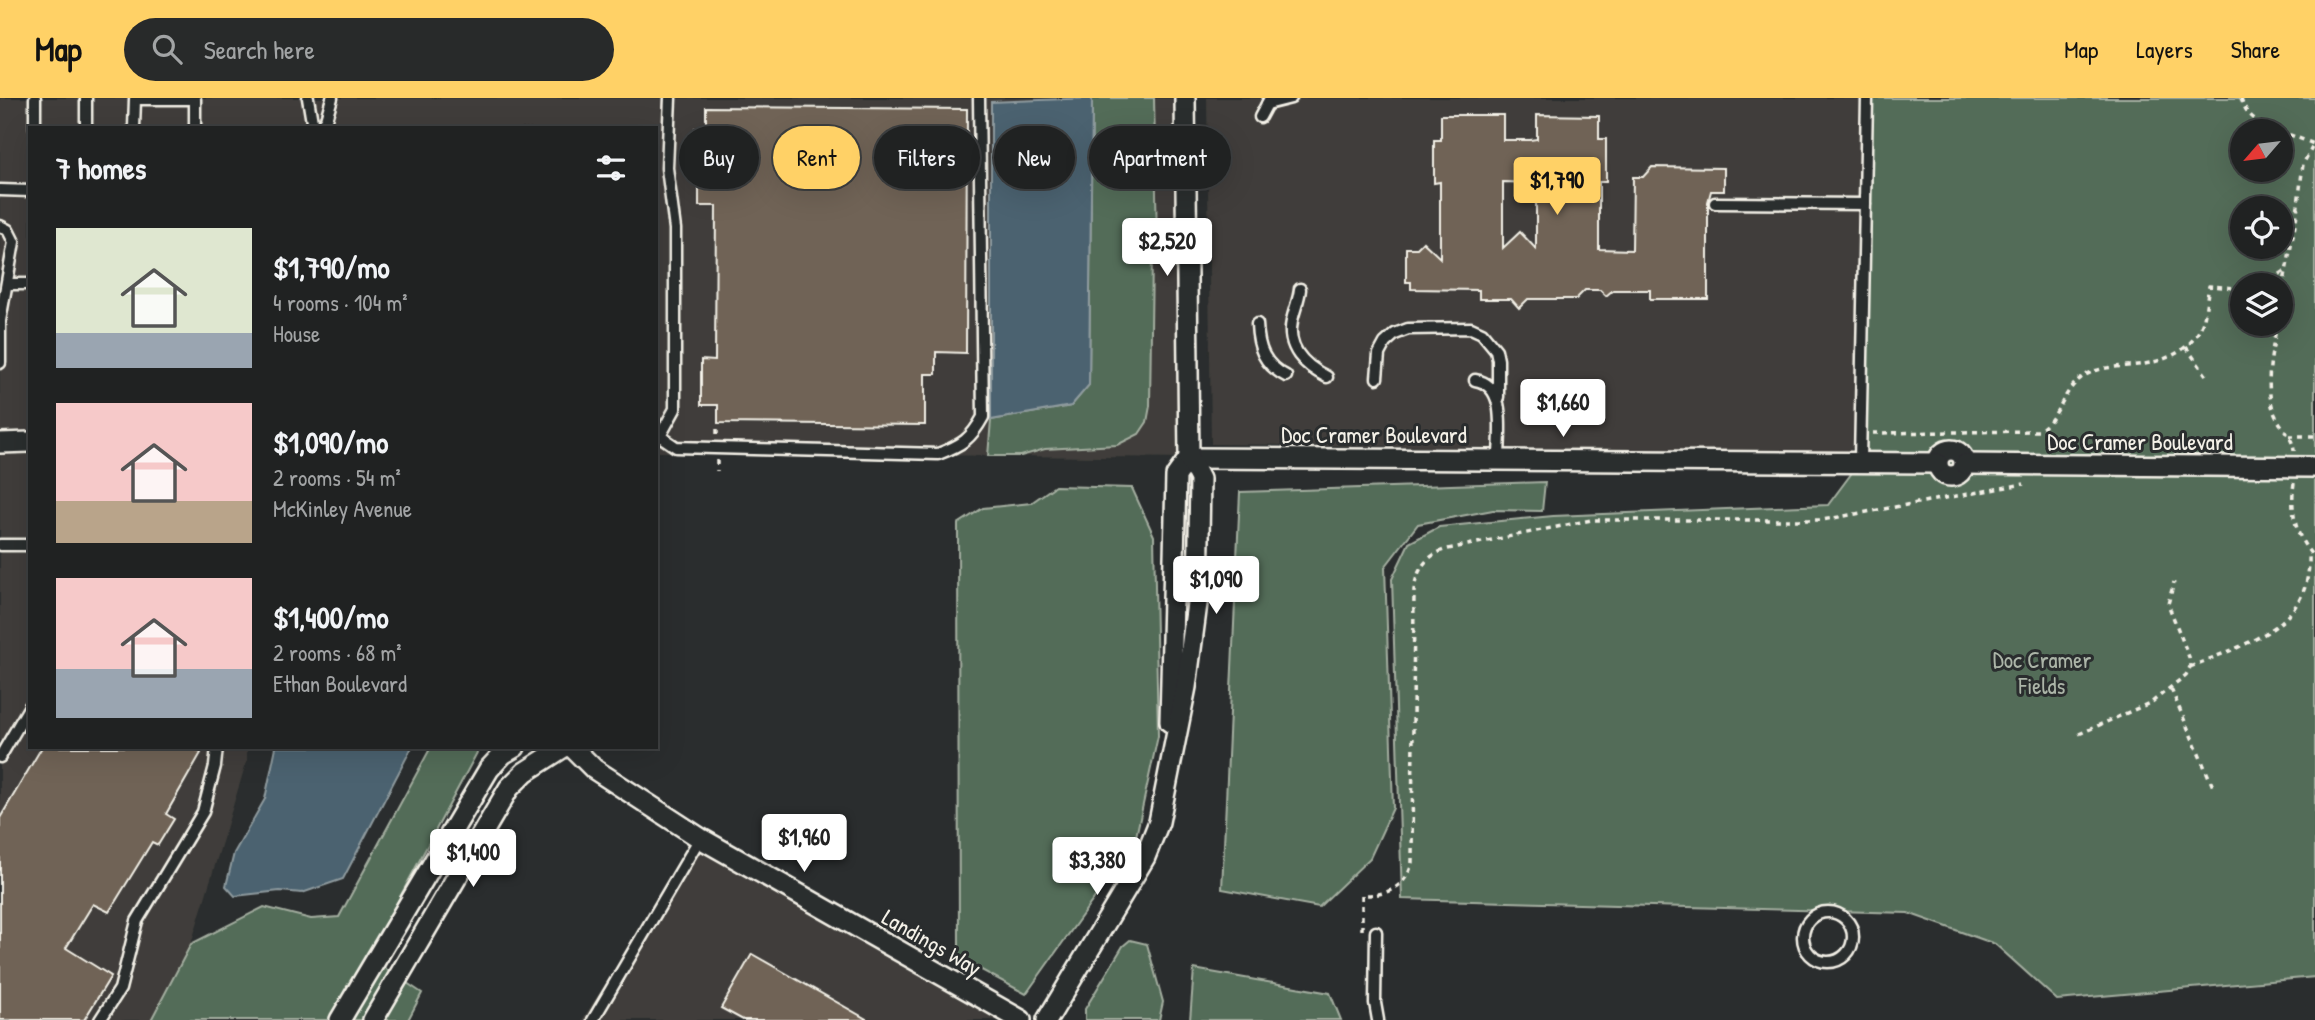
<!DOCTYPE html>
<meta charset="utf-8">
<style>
body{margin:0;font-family:"Patrick Hand",sans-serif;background:#282a2a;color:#f1f3f6;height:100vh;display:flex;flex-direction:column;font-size:26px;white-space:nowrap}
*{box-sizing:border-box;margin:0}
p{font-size:23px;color:#a2a4a5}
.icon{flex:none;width:38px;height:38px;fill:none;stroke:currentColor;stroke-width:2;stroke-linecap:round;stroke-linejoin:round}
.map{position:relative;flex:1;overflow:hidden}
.sheet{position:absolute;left:28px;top:28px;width:630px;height:623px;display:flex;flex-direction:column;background:#202222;border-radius:0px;box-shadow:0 7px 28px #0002,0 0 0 2px #3d3f40}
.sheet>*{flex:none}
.hud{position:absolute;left:679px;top:28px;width:665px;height:63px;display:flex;gap:14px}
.needle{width:46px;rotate:242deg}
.fabs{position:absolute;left:2230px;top:21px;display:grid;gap:14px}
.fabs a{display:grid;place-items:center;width:63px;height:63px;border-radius:50%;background:#202222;box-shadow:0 7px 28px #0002,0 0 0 2px #3d3f40;font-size:35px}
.price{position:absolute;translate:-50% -60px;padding:0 16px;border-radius:7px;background:#fff;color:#222;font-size:23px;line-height:46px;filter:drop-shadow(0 2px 4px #0008)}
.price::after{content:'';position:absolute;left:50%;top:42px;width:21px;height:16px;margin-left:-10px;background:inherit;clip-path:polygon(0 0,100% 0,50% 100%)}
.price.current{background:#ffd166;color:#111}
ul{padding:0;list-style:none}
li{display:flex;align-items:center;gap:21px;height:175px;padding:0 28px}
li span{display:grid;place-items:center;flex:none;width:196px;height:140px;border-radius:0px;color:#555}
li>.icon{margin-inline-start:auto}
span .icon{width:84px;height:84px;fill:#fffc;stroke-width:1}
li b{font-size:30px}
h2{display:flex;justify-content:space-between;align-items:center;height:84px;padding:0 28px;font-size:30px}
.chip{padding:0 24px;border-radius:32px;background:#202222;box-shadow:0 7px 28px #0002,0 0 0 2px #3d3f40;font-size:24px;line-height:63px}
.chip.current{background:#ffd166;color:#111}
header{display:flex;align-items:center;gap:42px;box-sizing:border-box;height:98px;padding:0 35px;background:#ffd166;color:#111}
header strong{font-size:33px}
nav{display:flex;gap:38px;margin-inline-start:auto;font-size:24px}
.search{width:490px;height:63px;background:#282a2a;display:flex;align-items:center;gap:18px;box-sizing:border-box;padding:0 24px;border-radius:38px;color:#a2a4a5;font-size:26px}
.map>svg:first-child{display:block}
.built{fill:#3f3e3a}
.green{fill:#536c59;stroke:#a4aea0;stroke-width:2;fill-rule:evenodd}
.water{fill:#4b626f;stroke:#8f9b9f;stroke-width:2}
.building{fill:#6f6456;stroke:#f4f1e8;stroke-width:2;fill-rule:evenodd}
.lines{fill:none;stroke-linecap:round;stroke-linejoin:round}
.service-casing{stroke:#f4f1e8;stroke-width:15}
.minor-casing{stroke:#f4f1e8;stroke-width:24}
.path{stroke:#f4f1e8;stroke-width:3.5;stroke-dasharray:5 5;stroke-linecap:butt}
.service{stroke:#2a2d2e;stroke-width:10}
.minor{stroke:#2a2d2e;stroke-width:19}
.labels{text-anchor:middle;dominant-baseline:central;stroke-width:6;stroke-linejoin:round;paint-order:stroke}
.street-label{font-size:23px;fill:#f4f1e8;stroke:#2a2d2e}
.park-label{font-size:23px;fill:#acb5a8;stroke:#2a2d2e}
</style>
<header>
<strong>Map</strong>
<div class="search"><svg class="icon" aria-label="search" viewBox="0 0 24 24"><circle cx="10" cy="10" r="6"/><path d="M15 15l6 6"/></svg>Search here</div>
<nav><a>Map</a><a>Layers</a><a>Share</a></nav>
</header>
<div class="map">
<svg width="2315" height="922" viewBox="0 0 2315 922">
<rect width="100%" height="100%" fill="#2a2d2e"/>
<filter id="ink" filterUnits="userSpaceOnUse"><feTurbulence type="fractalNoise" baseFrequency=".0143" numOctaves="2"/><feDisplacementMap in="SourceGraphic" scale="14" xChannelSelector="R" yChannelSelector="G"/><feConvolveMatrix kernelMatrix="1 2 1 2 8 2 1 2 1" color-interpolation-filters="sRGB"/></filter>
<g filter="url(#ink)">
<g class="built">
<polygon points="0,0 1185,0 1189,360 656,354 656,30 30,30 30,649 247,649 247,662 191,846 151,922 0,922"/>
<polygon points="1207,0 1867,0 1860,344 1847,355 1211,346"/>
<polygon points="700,740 1016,922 582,922"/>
</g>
<g class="green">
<polygon points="1092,0 1154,0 1157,142 1152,156 1150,308 1147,324 1139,336 1117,347 1045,351 1021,358 988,358 991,322 1071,308 1089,287"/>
<path d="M1867,0H2315V879L2057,902L1995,846L1908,815L1402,801L1392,481L1409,445L1439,429L1553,418L1828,407L1860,364ZM2242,33H2280V72H2242ZM2242,110H2280V149H2242ZM2242,187H2280V226H2242Z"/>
<polygon points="1545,384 1542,413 1493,412 1418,426 1385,469 1393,710 1370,760 1319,809 1222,791 1240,394"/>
<polygon points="1055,388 1132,390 1154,438 1158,638 1135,743 1026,896 959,860 958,426 983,410 1031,405"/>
<polygon points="431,649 480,649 368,859 422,895 408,922 151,922 191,846 264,809 311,821 339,819"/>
<polygon points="1130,842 1147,846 1163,904 1159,922 1085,922 1085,911 1123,848"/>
<polygon points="1194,871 1330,895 1341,922 1190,922"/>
</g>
<g class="water">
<polygon points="1092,0 1089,287 1071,308 991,322 991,4"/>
<polygon points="276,649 412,649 343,781 302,795 280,793 235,798 226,788 234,755 265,701"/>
</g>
<g class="building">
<polygon points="706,9 967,11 966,255 936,254 936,276 925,276 925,327 718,325 718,307 701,307 701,262 715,263 716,108 699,108 699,66 695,66 695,30 706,30"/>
<path d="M1441,17H1503V42H1530L1537,41V17L1599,18V41H1606V84H1599V151L1632,152L1633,79H1643L1652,69L1724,70V93H1711L1708,104V201H1650V192H1613L1606,198L1600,192H1585L1576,201H1528L1519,210L1511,201H1479V192L1411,191V184H1406V150H1417L1423,144L1440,160V84L1434,85V42H1441ZM1503,84L1536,85V151L1520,134L1503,150Z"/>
<polygon points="42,649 193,649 201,655 166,716 174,721 158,747 152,744 109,814 93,806 66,850 111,878 84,922 0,922 0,720"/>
<polygon points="752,856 868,922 743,922 721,910"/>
</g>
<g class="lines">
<g class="service-casing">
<g id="service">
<polyline points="35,0 35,30"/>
<polyline points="308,0 313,30"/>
<polyline points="1270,0 1267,6 1291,0"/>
<polyline points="1260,19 1267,6"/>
<polyline points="86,30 86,0"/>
<polyline points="134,30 135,1 195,1 195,30"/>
<polyline points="319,30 326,21 332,0"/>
<polyline points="0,92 30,93"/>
<polyline points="1715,105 1865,106"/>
<polyline points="0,128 8,132 14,144 0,223 0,265"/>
<polyline points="7,186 30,186"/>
<path d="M1300,191C1299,202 1294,212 1292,223C1286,250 1305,268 1327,279"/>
<path d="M1257,226C1258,250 1264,267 1286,278"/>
<polyline points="1377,280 1379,256 1385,245 1395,236 1408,231 1471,230 1482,235 1496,252 1498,262 1498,299"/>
<path d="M1475,282C1508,287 1499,335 1499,361"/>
<path d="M660,338L676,349L938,356C962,347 971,341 983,319L979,0"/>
<polyline points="657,340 660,338 675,311 675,131 667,70 670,0"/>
<polyline points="1860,364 1867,0"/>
<polyline points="0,447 30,447"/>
<polyline points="0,659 30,608"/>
<circle cx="1828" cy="839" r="25"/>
<polyline points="1376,834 1375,905 1378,922"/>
<polyline points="100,922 120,891 137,823 203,714 215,668 217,649"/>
<polyline points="593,922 700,740"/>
</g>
</g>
<g class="minor-casing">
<g id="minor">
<polyline points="0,345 30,344"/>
<circle cx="1951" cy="365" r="13"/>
<polyline points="1189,360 1937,365"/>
<polyline points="1965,366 2315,369"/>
<polyline points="1170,624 1176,378 1189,360"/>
<polyline points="572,649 594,671 700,740 1021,922"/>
<polyline points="340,922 489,671 503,656 515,649"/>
<polyline points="373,922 509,690 525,674 564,649"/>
<polyline points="1047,922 1145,759 1159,724 1186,589 1198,498 1200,381 1189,360 1185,0"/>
</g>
</g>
<g class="path">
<path d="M2241,0C2247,21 2261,26 2280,33"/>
<polyline points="2280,33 2314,46 2303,66 2296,123 2280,204"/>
<polyline points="2263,187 2285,173"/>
<path d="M2277,226C2272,254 2264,286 2274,314C2279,328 2293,338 2294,353"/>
<polyline points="2186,249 2206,277"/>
<path d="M1873,335L2038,333C2059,321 2062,294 2081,280C2095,270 2111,269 2127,268C2159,266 2195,255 2204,220C2206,210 2207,199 2209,188L2237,190"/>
<polyline points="717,336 717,327"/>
<polyline points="2289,338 2315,338"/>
<polyline points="717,362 717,373"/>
<path d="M2294,385C2290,412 2295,440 2315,460"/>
<path d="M2190,569C2246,545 2312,530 2309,456"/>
<polyline points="2171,591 2214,691"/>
<polyline points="2079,636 2152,604 2186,577 2190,569 2189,559 2168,506 2174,484"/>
<path d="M1362,832V797C1385,798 1406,790 1412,765L1414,493C1416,472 1427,456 1448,451L1591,422H1822L2024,386"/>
</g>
<use href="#service" class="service"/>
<use href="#minor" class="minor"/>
</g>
</g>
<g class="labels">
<g class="street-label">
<text x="1374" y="336">Doc Cramer Boulevard</text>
<text x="2140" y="343">Doc Cramer Boulevard</text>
<text transform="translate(932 844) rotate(30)">Landings Way</text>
</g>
<g class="park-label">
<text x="2042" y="561">Doc Cramer<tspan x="2042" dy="26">Fields</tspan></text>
</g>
</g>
</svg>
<div class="fabs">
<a><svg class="needle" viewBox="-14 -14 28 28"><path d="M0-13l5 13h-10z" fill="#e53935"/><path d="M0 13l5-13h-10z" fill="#a2a4a5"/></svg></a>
<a><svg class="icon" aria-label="locate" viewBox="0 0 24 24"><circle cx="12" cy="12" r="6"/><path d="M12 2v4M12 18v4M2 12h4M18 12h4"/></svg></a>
<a><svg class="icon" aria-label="layers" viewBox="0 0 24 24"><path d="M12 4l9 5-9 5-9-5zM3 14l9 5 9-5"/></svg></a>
</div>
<b class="price current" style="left:1557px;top:119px">$1,790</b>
<b class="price" style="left:1167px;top:180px">$2,520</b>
<b class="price" style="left:1563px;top:341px">$1,660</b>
<b class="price" style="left:1216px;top:518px">$1,090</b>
<b class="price" style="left:804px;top:776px">$1,960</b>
<b class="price" style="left:473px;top:791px">$1,400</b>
<b class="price" style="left:1097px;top:799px">$3,380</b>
<div class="hud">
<a class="chip">Buy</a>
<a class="chip current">Rent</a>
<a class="chip">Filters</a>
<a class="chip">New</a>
<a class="chip">Apartment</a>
</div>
<section class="sheet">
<h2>7 homes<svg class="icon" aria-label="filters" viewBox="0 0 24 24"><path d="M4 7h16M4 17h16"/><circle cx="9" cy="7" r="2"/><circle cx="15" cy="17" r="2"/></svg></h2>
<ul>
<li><span style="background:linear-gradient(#dfe7d0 75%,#9aa5b1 0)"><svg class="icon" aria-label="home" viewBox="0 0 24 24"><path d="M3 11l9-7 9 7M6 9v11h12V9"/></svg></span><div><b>$1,790/mo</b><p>4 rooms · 104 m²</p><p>House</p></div></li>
<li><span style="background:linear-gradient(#f6c9c9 70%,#b9a48a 0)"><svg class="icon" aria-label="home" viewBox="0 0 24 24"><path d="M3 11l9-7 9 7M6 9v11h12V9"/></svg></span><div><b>$1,090/mo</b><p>2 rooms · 54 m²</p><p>McKinley Avenue</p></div></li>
<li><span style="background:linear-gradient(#f6c9c9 65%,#9aa5b1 0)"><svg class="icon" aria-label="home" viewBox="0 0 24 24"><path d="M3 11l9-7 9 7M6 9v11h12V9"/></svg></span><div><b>$1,400/mo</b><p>2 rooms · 68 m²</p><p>Ethan Boulevard</p></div></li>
</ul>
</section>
</div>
